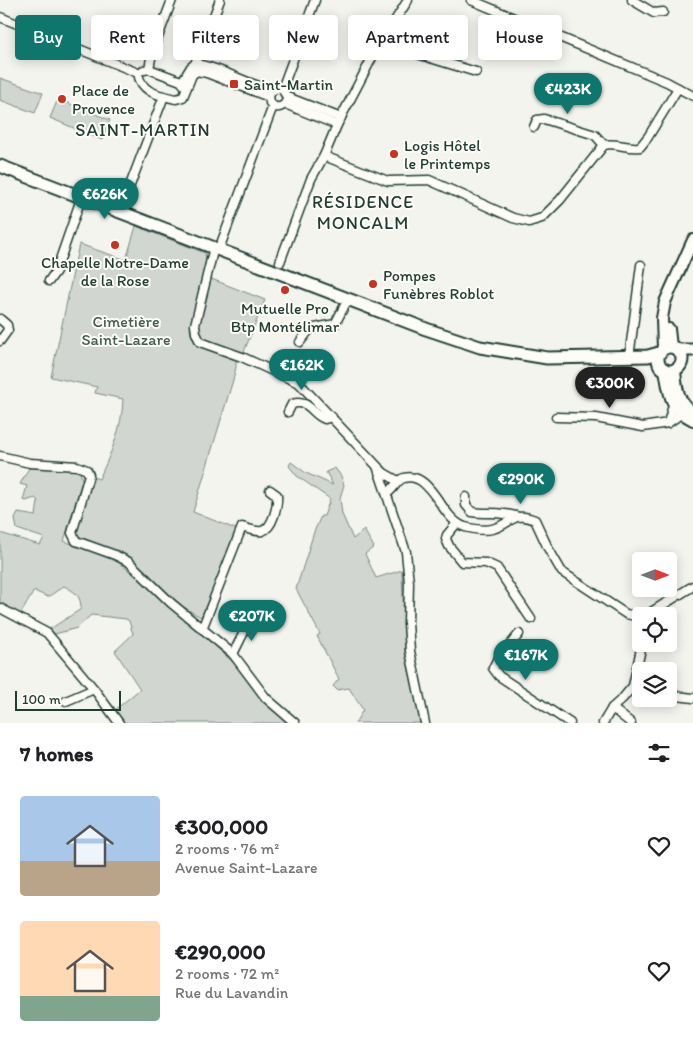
<!DOCTYPE html>
<meta charset="utf-8">
<style>
body{margin:0;font-family:Itim,sans-serif;background:#f2f2f2;color:#202124;height:100vh;display:flex;flex-direction:column;font-size:19px;white-space:nowrap}
*{box-sizing:border-box;margin:0}
p{font-size:16px;color:#757577}
.icon{flex:none;width:28px;height:28px;fill:none;stroke:currentColor;stroke-width:2;stroke-linecap:round;stroke-linejoin:round}
.map{position:relative;height:723px;overflow:hidden}
.side{display:flex;flex-direction:column;background:#fff;flex:1}
.side>*{flex:none}
.banner{position:absolute;left:15px;top:15px;width:664px;height:45px;display:flex;gap:10px}
.needle{width:32px;rotate:90deg}
.buttons{position:absolute;left:632px;top:552px;display:grid;gap:10px}
.buttons a{display:grid;place-items:center;width:45px;height:45px;border-radius:5px;background:#fff;box-shadow:0 2px 12px #0003;font-size:25px}
.scale{position:absolute;left:15px;bottom:12px;width:106px;box-sizing:border-box;padding-left:5px;border:2px solid #1f3d34;border-top:0;font-size:14px;line-height:18px;white-space:nowrap;color:#1f3d34;-webkit-text-stroke:4px #fdfcf7;paint-order:stroke}
.price{position:absolute;translate:-50% -42px;padding:0 11px;border-radius:18px;background:#0f766e;color:#fff;font-size:16px;line-height:32px;filter:drop-shadow(0 1px 2px #0008)}
.price::after{content:'';position:absolute;left:50%;top:30px;width:15px;height:11px;margin-left:-8px;background:inherit;clip-path:polygon(0 0,100% 0,50% 100%)}
.price.on{background:#222;color:#fff}
ul{padding:0;list-style:none}
li{display:flex;align-items:center;gap:15px;height:125px;padding:0 20px}
li span{display:grid;place-items:center;flex:none;width:140px;height:100px;border-radius:5px;color:#555}
li>.icon{margin-inline-start:auto}
span .icon{width:60px;height:60px;fill:#fffc;stroke-width:1}
li b{font-size:21px}
h2{display:flex;justify-content:space-between;align-items:center;height:60px;padding:0 20px;font-size:21px}
.tag{padding:0 18px;border-radius:5px;background:#fff;box-shadow:0 2px 12px #0003;font-size:18px;line-height:45px}
.tag.on{background:#0f766e;color:#fff}
.map>svg:first-child{display:block}
.green{fill:#d1d6d1;stroke:#788a82}
.lines{fill:none;stroke-linecap:round;stroke-linejoin:round}
.minor-casing{stroke:#1f3d34;stroke-width:11}
.tertiary-casing{stroke:#1f3d34;stroke-width:14}
.secondary-casing{stroke:#1f3d34;stroke-width:15}
.minor{stroke:#fdfcf7;stroke-width:8}
.tertiary{stroke:#fdfcf7;stroke-width:10}
.secondary{stroke:#fdfcf7;stroke-width:11}
.poi-dot{fill:#c8321e;stroke:#fdfcf7;stroke-width:2}
.labels{text-anchor:middle;dominant-baseline:central;stroke-width:4;stroke-linejoin:round;paint-order:stroke}
.poi-label{font-size:16px;fill:#1f3d34;stroke:#fdfcf7;text-anchor:start}
.park-label{font-size:16px;fill:#435c53;stroke:#fdfcf7}
.neighbourhood-label{font-size:18px;letter-spacing:1px;fill:#1f3d34;stroke:#fdfcf7}
</style>
<div class="map">
<svg width="693" height="723" viewBox="0 0 693 723">
<rect width="100%" height="100%" fill="#f4f4ef"/>
<filter id="ink" filterUnits="userSpaceOnUse"><feTurbulence type="fractalNoise" baseFrequency=".02" numOctaves="2"/><feDisplacementMap in="SourceGraphic" scale="10" xChannelSelector="R" yChannelSelector="G"/><feConvolveMatrix kernelMatrix="1 2 1 2 8 2 1 2 1" color-interpolation-filters="sRGB"/></filter>
<g filter="url(#ink)">
<g class="green">
<polygon points="0,78 43,93 35,113 0,100"/>
<polygon points="58,99 110,120 102,140 50,118"/>
<path d="M136,226L205,253L206,260L190,330L194,341L199,346L236,360V367L233,380L193,512L238,530L201,617C176,606 160,582 139,566C121,552 100,545 80,537L76,534L93,477L99,479C111,453 122,429 123,399L95,393L97,387L51,377L79,244L126,260Z"/>
<polygon points="209,278 265,300 243,354 200,336 198,324"/>
<polygon points="291,462 306,473 333,485 326,472 335,468 341,476 344,485 340,498 342,514 353,539 364,530 374,547 365,554 376,578 402,570 405,653 421,723 355,723 363,710 349,688 337,690 333,686 339,679 317,636 320,634 296,589 314,532 321,516 324,516 330,499 297,476 289,466"/>
<path d="M29,468L74,469L80,472L82,480L64,541L117,561L150,588L165,603L212,643L237,666L264,702L290,723H124L115,710L140,689L115,651L133,634L129,621L126,619L91,615L77,628L55,634L50,629L81,609C81,595 75,592 64,586L48,597L34,591L20,615L0,605V533L40,545L44,538L17,529L15,519L18,513L36,516L38,501L35,498L26,501L23,500L27,486L20,484Z"/>
</g>
<g class="lines">
<g class="minor-casing">
<g id="minor">
<polyline points="471,0 667,82 693,96"/>
<polyline points="632,0 654,13 663,12"/>
<polyline points="0,17 138,73"/>
<polyline points="381,43 476,72"/>
<polyline points="195,64 220,0"/>
<polyline points="149,69 152,53 172,0"/>
<polyline points="144,70 149,69 181,81 184,85"/>
<path d="M138,73C141,93 159,95 176,99L183,97L192,75L197,71L207,73L269,97"/>
<path d="M181,81L183,80L191,67L195,64C218,67 237,79 259,86C267,89 274,88 282,89L287,97C287,104 282,108 275,107L270,103L269,95L273,90"/>
<polyline points="282,89 315,0"/>
<polyline points="287,97 341,118"/>
<polyline points="285,104 337,125"/>
<polyline points="534,127 537,120 544,119 595,135 604,145"/>
<path d="M324,156L388,181L429,180L513,218L529,222L542,218L560,200L604,145C616,142 627,149 640,147L648,137L678,88"/>
<polyline points="129,188 164,96"/>
<polyline points="214,247 195,325 196,333 200,342 242,357 299,383 377,466 406,552 409,583 408,623 410,651 425,723"/>
<polyline points="219,249 273,106"/>
<polyline points="280,262 311,179 324,156 337,125 374,54 408,0"/>
<polyline points="49,281 56,271 82,196"/>
<polyline points="0,319 7,325 8,330 0,341"/>
<polyline points="300,342 310,329 335,324 348,299"/>
<polyline points="627,356 630,350 641,265"/>
<path d="M288,412L292,404C310,399 311,414 325,419L332,417"/>
<polyline points="556,417 596,418 643,427 668,423 681,414"/>
<polyline points="668,423 673,405"/>
<polyline points="0,456 30,463 77,466 87,470 89,475 72,533 76,541 115,555 129,562 171,603 233,654 266,698 295,723"/>
<polyline points="379,468 384,473 398,481"/>
<path d="M387,493C394,490 396,480 404,478C432,471 441,520 465,527C473,529 483,531 492,529C511,525 512,510 535,520L548,548L562,572L626,614L635,616H645L693,586"/>
<path d="M466,497V505L472,512C487,514 502,512 516,516"/>
<polyline points="457,523 447,535 446,539 449,546 462,562 486,563 497,568 531,619"/>
<polyline points="0,608 47,633 94,689 119,723"/>
<path d="M202,629L242,527C248,529 256,532 262,531C273,528 278,505 277,495L270,490"/>
<polyline points="519,634 496,662 493,668 499,676 570,723"/>
<polyline points="233,654 253,614 259,610 266,611 270,620"/>
<polyline points="669,695 693,698"/>
<polyline points="66,701 94,689"/>
<polyline points="612,708 631,723"/>
<polyline points="603,723 612,708 623,698 633,686 642,644"/>
</g>
</g>
<g class="tertiary-casing">
<g id="tertiary">
<polyline points="669,329 671,347"/>
<polyline points="663,349 662,318 665,302 693,240"/>
<path d="M665,369C669,394 669,408 693,420"/>
<path d="M675,369C676,386 678,404 693,412"/>
</g>
</g>
<g class="secondary-casing">
<g id="secondary">
<polyline points="0,166 426,329 480,347 547,358 648,356 659,353"/>
<circle cx="670" cy="359" r="12"/>
<polyline points="677,350 693,350"/>
</g>
</g>
<use href="#minor" class="minor"/>
<use href="#tertiary" class="tertiary"/>
<use href="#secondary" class="secondary"/>
</g>
</g>
<g class="poi-dot">
<rect x="229" y="79" width="10" height="10" rx="2.5"/>
<circle cx="62" cy="99" r="5"/>
<circle cx="394" cy="154" r="5"/>
<circle cx="115" cy="245" r="5"/>
<circle cx="373" cy="284" r="5"/>
<circle cx="285" cy="290" r="5"/>
</g>
<g class="labels">
<g class="poi-label">
<text x="244" y="84">Saint-Martin</text>
<text x="72" y="90">Place de<tspan x="72" dy="18">Provence</tspan></text>
<text x="404" y="145">Logis Hôtel<tspan x="404" dy="18">le Printemps</tspan></text>
<text x="115" y="262" text-anchor="middle">Chapelle Notre-Dame<tspan x="115" dy="18">de la Rose</tspan></text>
<text x="383" y="275">Pompes<tspan x="383" dy="18">Funèbres Roblot</tspan></text>
<text x="285" y="308" text-anchor="middle">Mutuelle Pro<tspan x="285" dy="18">Btp Montélimar</tspan></text>
</g>
<g class="park-label">
<text x="126" y="321">Cimetière<tspan x="126" dy="18">Saint-Lazare</tspan></text>
</g>
<g class="neighbourhood-label">
<text x="143" y="130">SAINT-MARTIN</text>
<text x="363" y="202">RÉSIDENCE<tspan x="363" dy="21">MONCALM</tspan></text>
</g>
</g>
</svg>
<div class="buttons">
<a><svg class="needle" viewBox="-14 -14 28 28"><path d="M0-13l5 13h-10z" fill="#e53935"/><path d="M0 13l5-13h-10z" fill="#757577"/></svg></a>
<a><svg class="icon" aria-label="locate" viewBox="0 0 24 24"><circle cx="12" cy="12" r="6"/><path d="M12 2v4M12 18v4M2 12h4M18 12h4"/></svg></a>
<a><svg class="icon" aria-label="layers" viewBox="0 0 24 24"><path d="M12 4l9 5-9 5-9-5zM3 14l9 5 9-5"/></svg></a>
</div>
<div class="scale">100 m</div>
<b class="price" style="left:568px;top:115px">€423K</b>
<b class="price" style="left:105px;top:220px">€626K</b>
<b class="price" style="left:302px;top:391px">€162K</b>
<b class="price on" style="left:610px;top:409px">€300K</b>
<b class="price" style="left:521px;top:505px">€290K</b>
<b class="price" style="left:252px;top:642px">€207K</b>
<b class="price" style="left:526px;top:681px">€167K</b>
<div class="banner">
<a class="tag on">Buy</a>
<a class="tag">Rent</a>
<a class="tag">Filters</a>
<a class="tag">New</a>
<a class="tag">Apartment</a>
<a class="tag">House</a>
</div>
</div>
<section class="side">
<h2>7 homes<svg class="icon" aria-label="filters" viewBox="0 0 24 24"><path d="M4 7h16M4 17h16"/><circle cx="9" cy="7" r="2"/><circle cx="15" cy="17" r="2"/></svg></h2>
<ul>
<li><span style="background:linear-gradient(#a9c7e8 65%,#b9a48a 0)"><svg class="icon" aria-label="home" viewBox="0 0 24 24"><path d="M3 11l9-7 9 7M6 9v11h12V9"/></svg></span><div><b>€300,000</b><p>2 rooms · 76 m²</p><p>Avenue Saint-Lazare</p></div><svg class="icon" aria-label="heart" viewBox="0 0 24 24"><path d="M12 20l-8-8c-3-5 5-10 8-4 3-6 11-1 8 4z"/></svg></li>
<li><span style="background:linear-gradient(#ffd9b3 75%,#7fa58c 0)"><svg class="icon" aria-label="home" viewBox="0 0 24 24"><path d="M3 11l9-7 9 7M6 9v11h12V9"/></svg></span><div><b>€290,000</b><p>2 rooms · 72 m²</p><p>Rue du Lavandin</p></div><svg class="icon" aria-label="heart" viewBox="0 0 24 24"><path d="M12 20l-8-8c-3-5 5-10 8-4 3-6 11-1 8 4z"/></svg></li>
</ul>
</section>
